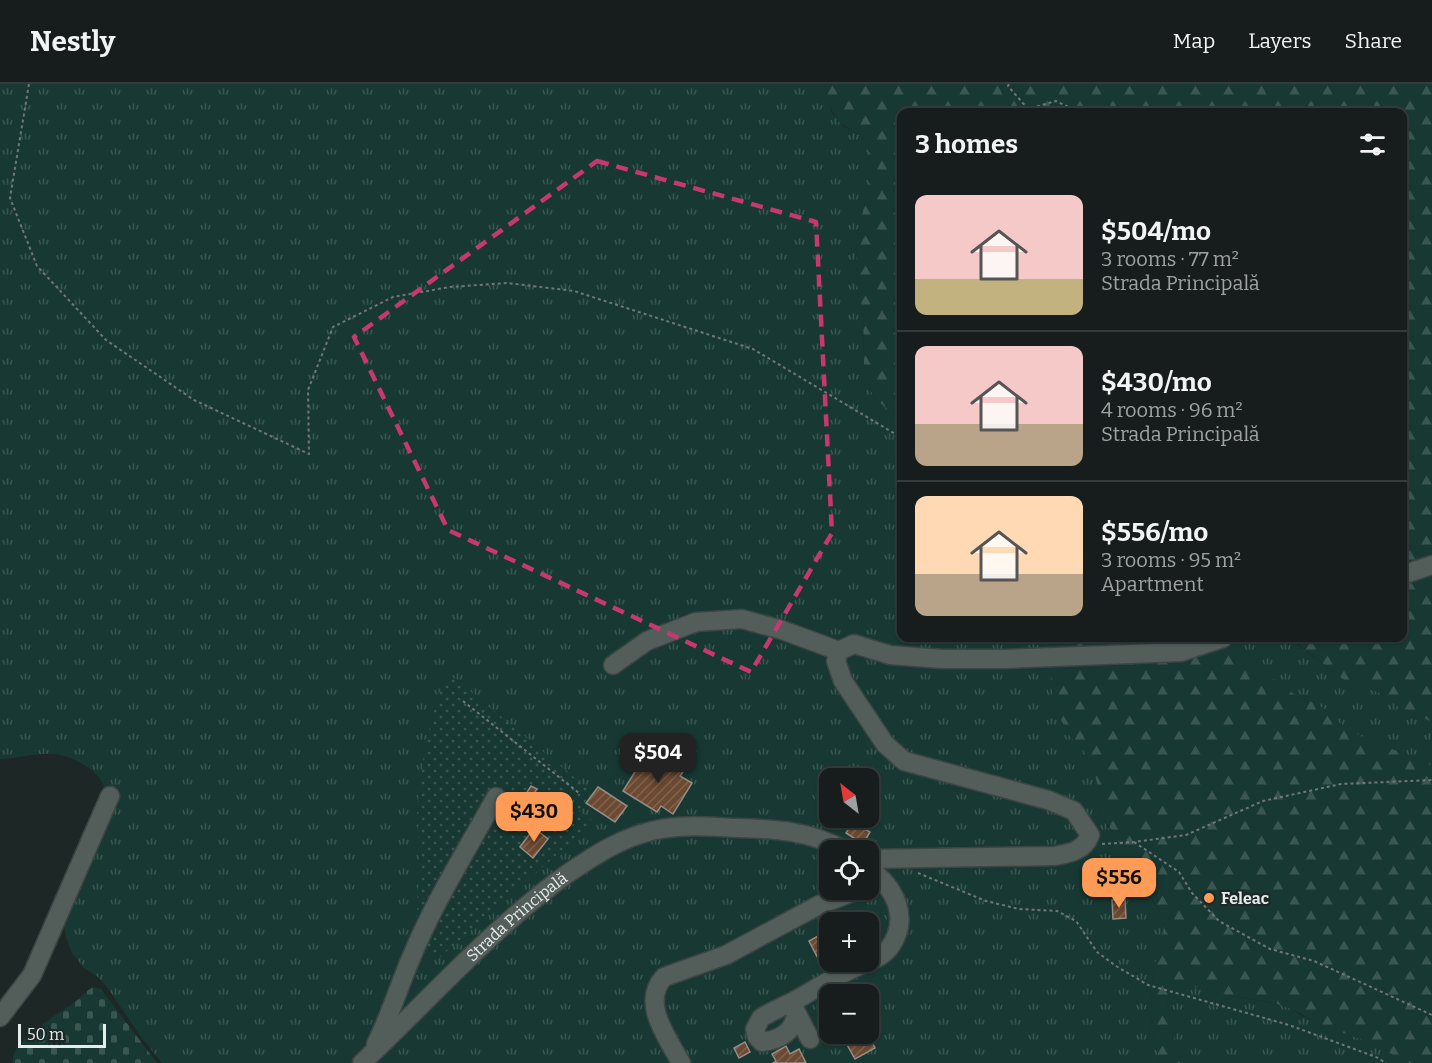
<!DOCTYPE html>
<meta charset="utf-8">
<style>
body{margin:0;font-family:Bitter,serif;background:#1f2625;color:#f1f3f6;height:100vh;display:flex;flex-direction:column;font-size:22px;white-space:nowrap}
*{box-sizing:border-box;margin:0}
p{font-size:20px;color:#9ea2a3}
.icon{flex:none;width:33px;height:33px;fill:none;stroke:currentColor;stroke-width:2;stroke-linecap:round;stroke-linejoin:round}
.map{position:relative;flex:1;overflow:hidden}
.panel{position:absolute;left:897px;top:24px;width:510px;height:534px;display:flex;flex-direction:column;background:#161d1c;border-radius:12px;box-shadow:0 2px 4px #0004,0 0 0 2px #353b3b}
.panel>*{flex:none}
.needle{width:39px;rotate:329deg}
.buttons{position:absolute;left:819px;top:684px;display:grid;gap:12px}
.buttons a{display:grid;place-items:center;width:60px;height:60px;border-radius:12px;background:#161d1c;box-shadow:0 2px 4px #0004,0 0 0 2px #353b3b;font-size:30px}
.scale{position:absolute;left:18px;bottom:15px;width:88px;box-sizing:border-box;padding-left:6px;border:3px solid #e6eceb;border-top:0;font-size:16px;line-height:21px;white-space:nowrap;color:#e6eceb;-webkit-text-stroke:4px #1d2725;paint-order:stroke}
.price{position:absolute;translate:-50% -51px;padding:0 14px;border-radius:12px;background:#fe9c57;color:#111;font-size:20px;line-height:39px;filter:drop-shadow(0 2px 3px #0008)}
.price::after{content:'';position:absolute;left:50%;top:36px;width:18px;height:14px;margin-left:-9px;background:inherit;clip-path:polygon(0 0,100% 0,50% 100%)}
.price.on{background:#222;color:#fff}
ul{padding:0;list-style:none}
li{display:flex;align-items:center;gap:18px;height:150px;padding:0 18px}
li+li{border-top:2px solid #353b3b}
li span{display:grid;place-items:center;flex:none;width:168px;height:120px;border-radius:12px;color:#555}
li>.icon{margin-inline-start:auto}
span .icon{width:72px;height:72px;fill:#fffc;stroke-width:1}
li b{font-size:26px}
h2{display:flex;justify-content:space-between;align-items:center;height:72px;padding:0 18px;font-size:26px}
header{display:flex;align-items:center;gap:36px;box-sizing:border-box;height:84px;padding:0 30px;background:#161d1c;border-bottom:2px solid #353b3b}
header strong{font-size:28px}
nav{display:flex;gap:33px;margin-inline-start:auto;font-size:21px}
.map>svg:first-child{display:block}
.grass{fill:url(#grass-tufts);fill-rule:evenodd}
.forest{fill:url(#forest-firs)}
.cemetery{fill:url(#cemetery-stones)}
.park{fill:url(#park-dots)}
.building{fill:url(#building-hatch);stroke:#968c86;stroke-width:1.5}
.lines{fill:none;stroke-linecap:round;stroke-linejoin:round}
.minor-casing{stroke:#3d4543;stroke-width:21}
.path{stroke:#6f7876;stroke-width:2;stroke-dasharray:3 3;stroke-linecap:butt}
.minor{stroke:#535e5b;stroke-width:18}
.marked{fill:none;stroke:#c73871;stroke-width:4.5;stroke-dasharray:12 8;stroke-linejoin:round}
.poi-dot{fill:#fe9c57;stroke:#1d2725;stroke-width:2}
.labels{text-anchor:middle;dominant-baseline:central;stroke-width:4.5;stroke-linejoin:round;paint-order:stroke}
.poi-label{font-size:16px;font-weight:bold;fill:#e6eceb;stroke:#1d2725;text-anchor:start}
.street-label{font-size:16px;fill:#e6eceb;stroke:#1d2725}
</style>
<header>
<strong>Nestly</strong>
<nav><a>Map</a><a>Layers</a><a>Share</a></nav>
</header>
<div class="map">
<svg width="1432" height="979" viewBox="0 0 1432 979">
<defs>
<pattern id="grass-tufts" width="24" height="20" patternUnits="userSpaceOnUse" patternTransform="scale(1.5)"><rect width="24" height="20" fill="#183933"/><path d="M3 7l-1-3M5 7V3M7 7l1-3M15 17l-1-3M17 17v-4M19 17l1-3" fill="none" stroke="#3a5651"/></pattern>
<pattern id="forest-firs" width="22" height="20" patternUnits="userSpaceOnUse" patternTransform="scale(1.5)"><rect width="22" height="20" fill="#183933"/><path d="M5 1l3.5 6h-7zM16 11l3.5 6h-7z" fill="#3a5651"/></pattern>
<pattern id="cemetery-stones" width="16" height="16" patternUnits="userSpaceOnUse" patternTransform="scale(1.5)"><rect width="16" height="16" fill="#183933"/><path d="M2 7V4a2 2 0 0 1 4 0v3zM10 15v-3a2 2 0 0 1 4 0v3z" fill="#3a5651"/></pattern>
<pattern id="park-dots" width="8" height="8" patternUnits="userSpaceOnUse" patternTransform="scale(1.5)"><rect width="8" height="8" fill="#183933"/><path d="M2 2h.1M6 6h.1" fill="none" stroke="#3a5651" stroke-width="1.8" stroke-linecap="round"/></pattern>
<pattern id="building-hatch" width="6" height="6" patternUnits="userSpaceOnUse" patternTransform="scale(1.5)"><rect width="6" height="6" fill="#6c4931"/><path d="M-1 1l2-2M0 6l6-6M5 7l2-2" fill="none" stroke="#81634f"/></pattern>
</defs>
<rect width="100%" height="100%" fill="#1d2725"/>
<g class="grass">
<path d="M0,0H824L832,29L843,42L859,51L865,58L871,75V93L856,156L858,208L863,225L864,280L871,307L875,315L901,336L902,554H1050L1051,602L1057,629L1070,652L1083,666L1092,682L1097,699L1100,725L1107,742L1137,776L1153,818L1163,833L1164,851L1153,886L1151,929L1152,948L1160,979H162L139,950L109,906L98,893L83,883L72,869L66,853L63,835L106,716C103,698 102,693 86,682C53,661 35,673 0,675ZM830,694H868V734H830ZM830,766H868V806H830ZM830,838H868V878H830ZM830,910H868V950H830Z"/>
<polygon points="1201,554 1279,554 1297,560 1344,596 1378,608 1401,624 1432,638 1432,682 1403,669 1369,657 1346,644 1331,633 1326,626 1311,617 1294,610 1274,595 1251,582 1242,579 1227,568"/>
<polygon points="1188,901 1215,909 1284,921 1315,939 1375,960 1406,979 1180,979 1167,920 1173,907"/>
</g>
<g class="forest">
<polygon points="824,0 1432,0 1432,638 1401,624 1378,608 1344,596 1298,560 1279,554 1402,554 1402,28 902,28 901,336 875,315 868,298 864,280 863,225 858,208 856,156 871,93 871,75 865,58 859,51 837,37 826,13"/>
<polygon points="1050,554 1201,554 1227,568 1242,579 1259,584 1294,610 1319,621 1339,639 1369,657 1403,669 1432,682 1432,979 1406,979 1375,960 1315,939 1300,929 1275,919 1215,909 1188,901 1173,907 1167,920 1180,979 1160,979 1152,948 1151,929 1153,886 1164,851 1163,833 1149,810 1137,776 1119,757 1103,734 1098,717 1097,699 1092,682 1083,666 1070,652 1057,629 1051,602"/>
</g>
<path class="cemetery" d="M93,903L101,905L157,979H13C9,957 59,930 75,918C81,913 86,907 93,903Z"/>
<polygon class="park" points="449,590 592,708 579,727 594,738 439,874 416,852 419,779 417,724 425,663 438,611"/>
<g class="building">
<polygon points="648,667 683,688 680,692 692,699 673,730 661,722 657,728 623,707"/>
<polygon points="531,702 537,705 528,719 522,716"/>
<polygon points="598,703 627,722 615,738 586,719"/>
<polygon points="853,738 870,748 863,760 846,749"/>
<polygon points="534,744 548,755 533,774 520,763"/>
<polygon points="1125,815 1126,834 1113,835 1112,816"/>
<polygon points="820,851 830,869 830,878 832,878 822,882 809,857"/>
<polygon points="841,950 868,950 875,964 855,975"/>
<polygon points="745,958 750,968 739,974 734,964"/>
<polygon points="786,962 790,970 799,965 806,979 773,979 776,977 772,970"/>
</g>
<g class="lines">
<g class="minor-casing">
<g id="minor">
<polyline points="1402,491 1432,481"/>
<polyline points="613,581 647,557 696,538 742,535 782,546 839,567"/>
<path d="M868,775L1055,772C1070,769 1084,767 1090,751L1074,727L1048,716L904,677L885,660L843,597L836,577L839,567L854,560L890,571L942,575H1005L1181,568L1223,554"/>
<path d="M791,919L796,930C794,948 779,956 762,958L757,953L755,945L761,934C771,927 783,923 794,917C812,907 831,895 850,886C863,879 880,876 890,863C911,833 894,802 868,784"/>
<polyline points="795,926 810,955"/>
<polyline points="0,933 32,891 110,712"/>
<path d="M376,960C390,932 399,902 411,874C434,818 467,766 496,713"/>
<path id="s1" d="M362,979C430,915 491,845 567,790C595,771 622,753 656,746C682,740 712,743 738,744C776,745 810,747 844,766"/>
<path d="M681,979C668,954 640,919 664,893L726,871L819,821L858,806"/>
</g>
</g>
<g class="path">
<polyline points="29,0 10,114 37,182 106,256 194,316 309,370 308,306 333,243 393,213 450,203 507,199 574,207 753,265 902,354"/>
<polyline points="1009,0 1008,2 1028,25 1056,17 1079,28"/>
<polyline points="463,617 579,709"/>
<polyline points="1134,758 1179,788 1192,809 1219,837 1270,865 1314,877 1432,931"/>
<polyline points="1102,760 1134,758 1186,751 1263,717 1341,700 1432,696"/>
<polyline points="918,789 986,817 1019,825 1057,827 1076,837 1097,868 1116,882 1148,901 1289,941 1376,973 1386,979"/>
</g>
<use href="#minor" class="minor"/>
</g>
<path class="marked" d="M597,77L816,138L832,449L751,588L448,446L354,253Z"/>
<circle class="poi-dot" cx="1209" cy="814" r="6"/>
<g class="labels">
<g class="poi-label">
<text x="1221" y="814">Feleac</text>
</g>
<g class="street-label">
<text stroke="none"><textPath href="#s1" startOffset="213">Strada Principală</textPath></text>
</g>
</g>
</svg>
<div class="buttons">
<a><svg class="needle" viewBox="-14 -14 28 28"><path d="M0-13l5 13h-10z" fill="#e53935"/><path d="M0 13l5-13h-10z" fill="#9ea2a3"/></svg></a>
<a><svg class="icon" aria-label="locate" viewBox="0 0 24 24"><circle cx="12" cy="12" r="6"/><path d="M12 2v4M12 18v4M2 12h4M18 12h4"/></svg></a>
<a>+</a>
<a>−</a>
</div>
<div class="scale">50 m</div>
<b class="price on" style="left:658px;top:700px">$504</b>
<b class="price" style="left:534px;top:759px">$430</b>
<b class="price" style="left:1119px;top:825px">$556</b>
<section class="panel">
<h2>3 homes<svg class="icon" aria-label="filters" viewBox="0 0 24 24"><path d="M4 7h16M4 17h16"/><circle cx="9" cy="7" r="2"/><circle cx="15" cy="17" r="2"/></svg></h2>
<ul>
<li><span style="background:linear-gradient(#f6c9c9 70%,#c2b280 0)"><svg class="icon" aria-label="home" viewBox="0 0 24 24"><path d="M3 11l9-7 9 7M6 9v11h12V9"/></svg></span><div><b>$504/mo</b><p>3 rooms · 77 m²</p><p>Strada Principală</p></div></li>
<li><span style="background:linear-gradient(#f6c9c9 65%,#b9a48a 0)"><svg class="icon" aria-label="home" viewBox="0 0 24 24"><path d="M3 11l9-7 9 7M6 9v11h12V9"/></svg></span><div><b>$430/mo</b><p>4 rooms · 96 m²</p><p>Strada Principală</p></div></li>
<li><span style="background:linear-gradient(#ffd9b3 65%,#b9a48a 0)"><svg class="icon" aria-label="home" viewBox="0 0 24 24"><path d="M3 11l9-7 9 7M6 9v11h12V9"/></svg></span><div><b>$556/mo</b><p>3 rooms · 95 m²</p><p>Apartment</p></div></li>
</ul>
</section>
</div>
